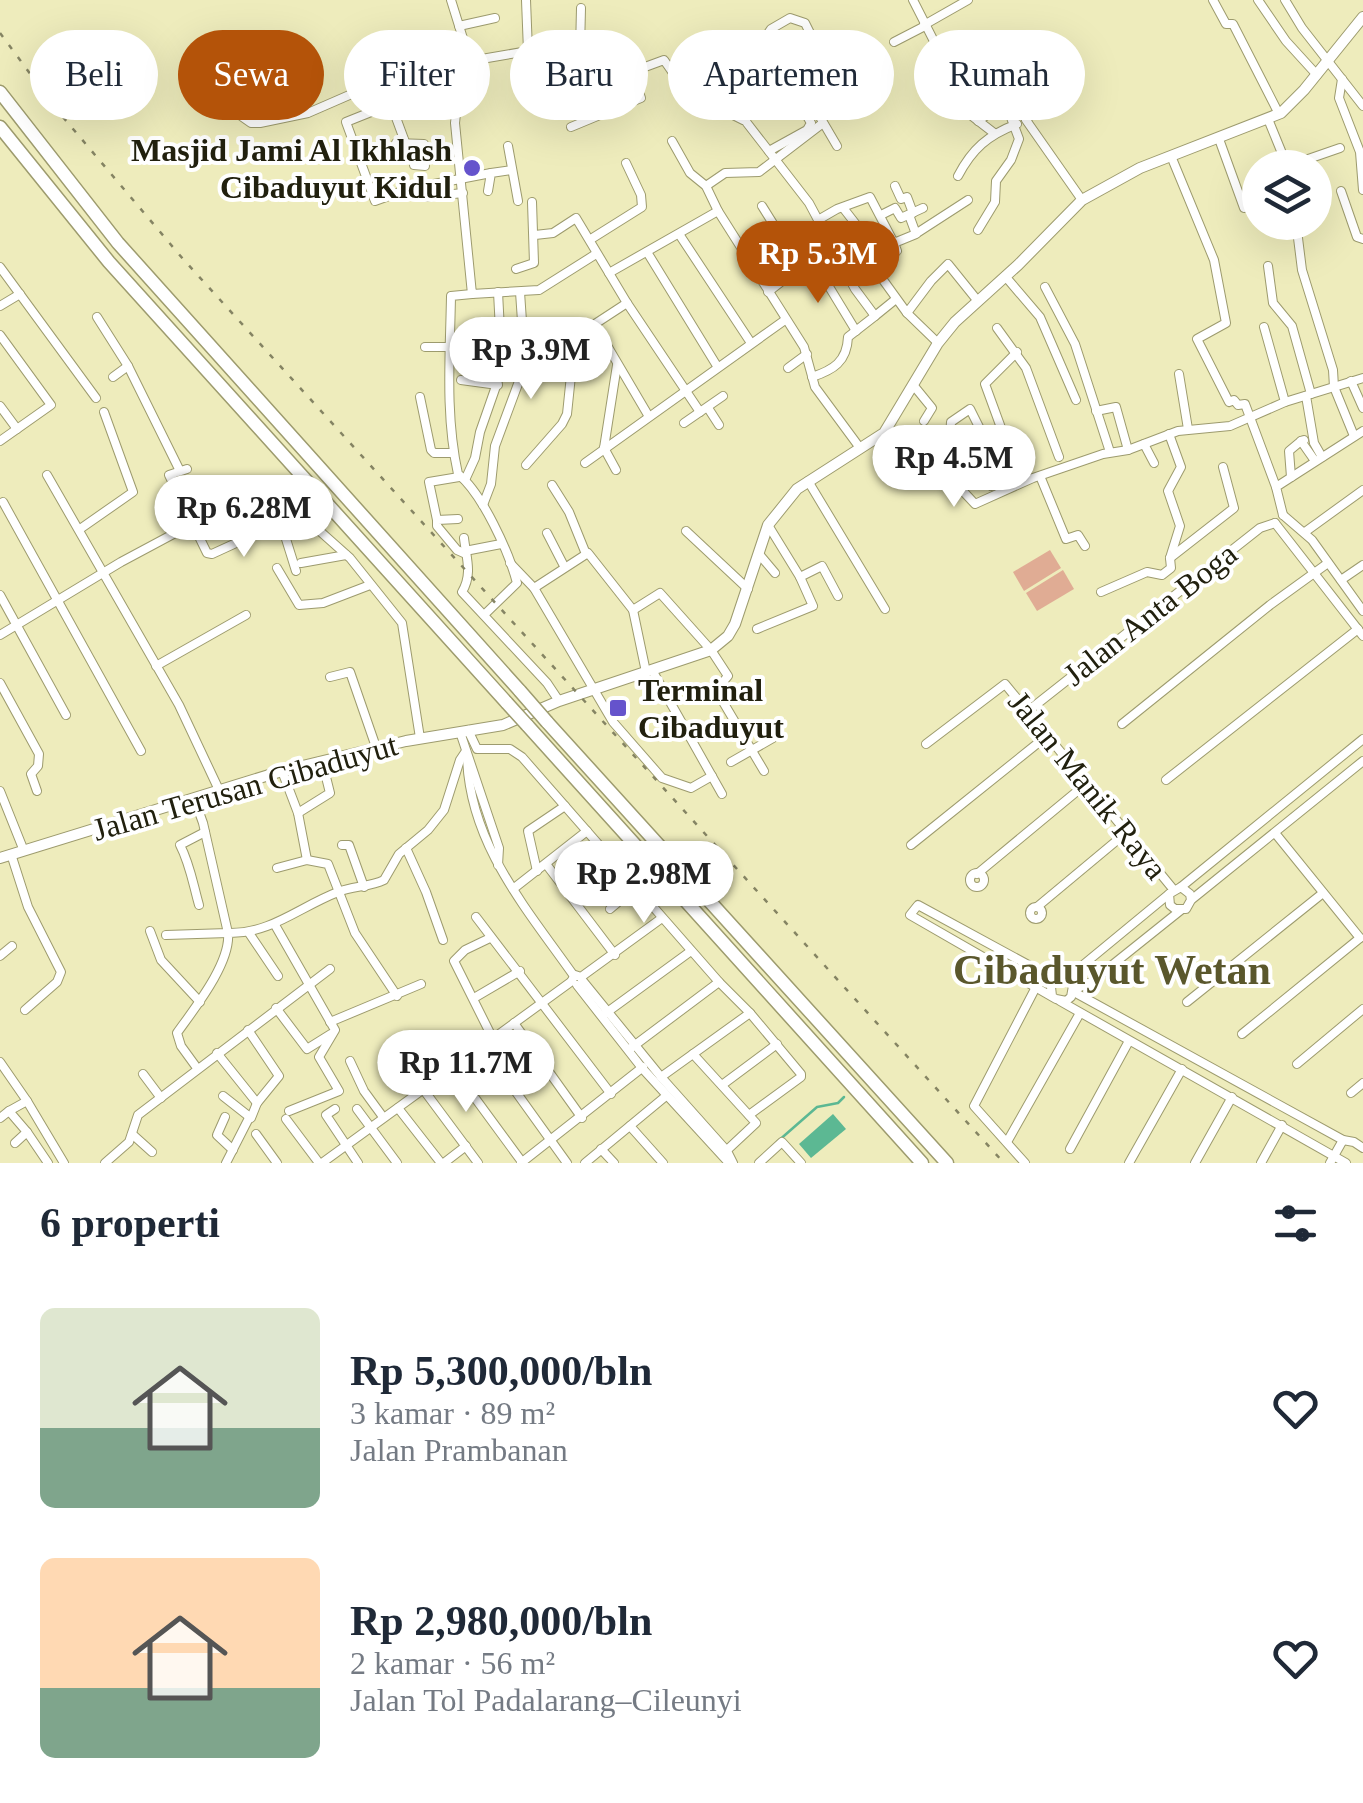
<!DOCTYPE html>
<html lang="id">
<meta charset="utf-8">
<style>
body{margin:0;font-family:Georgia,serif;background:#f2f2f3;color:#1f2937;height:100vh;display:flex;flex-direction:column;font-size:38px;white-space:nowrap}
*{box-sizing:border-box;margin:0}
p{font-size:32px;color:#747a83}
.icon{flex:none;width:55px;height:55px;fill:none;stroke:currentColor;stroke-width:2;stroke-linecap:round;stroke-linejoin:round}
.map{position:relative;height:1163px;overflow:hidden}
.sheet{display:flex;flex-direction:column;background:#fff;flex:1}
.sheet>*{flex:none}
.guide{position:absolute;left:30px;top:30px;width:1305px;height:90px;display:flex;gap:20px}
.tools{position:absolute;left:1242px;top:150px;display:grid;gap:20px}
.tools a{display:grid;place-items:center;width:90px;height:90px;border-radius:50%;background:#fff;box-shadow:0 10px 40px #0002;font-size:50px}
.price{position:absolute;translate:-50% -85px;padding:0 22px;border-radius:35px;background:#fff;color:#222;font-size:32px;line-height:65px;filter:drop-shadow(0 2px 5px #0008)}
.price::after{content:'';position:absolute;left:50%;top:60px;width:30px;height:22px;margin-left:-15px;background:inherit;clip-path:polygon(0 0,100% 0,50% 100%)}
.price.on{background:#b45309;color:#fff}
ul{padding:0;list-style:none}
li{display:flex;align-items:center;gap:30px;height:250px;padding:0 40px}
li span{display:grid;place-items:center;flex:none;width:280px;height:200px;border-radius:15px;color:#555}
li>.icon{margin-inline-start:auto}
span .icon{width:120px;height:120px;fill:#fffc;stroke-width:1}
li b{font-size:42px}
h2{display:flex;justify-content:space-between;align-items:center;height:120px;padding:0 40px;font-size:42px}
.pill{padding:0 35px;border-radius:45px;background:#fff;box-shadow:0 10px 40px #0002;font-size:35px;line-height:90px}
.pill.on{background:#b45309;color:#fff}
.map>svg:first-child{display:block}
.green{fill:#e0ac94}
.water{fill:#5cb893}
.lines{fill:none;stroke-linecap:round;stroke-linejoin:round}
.stream{stroke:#5cb893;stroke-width:2.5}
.street-casing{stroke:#9d9b6e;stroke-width:10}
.secondary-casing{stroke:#9d9b6e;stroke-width:12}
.highway-casing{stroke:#9d9b6e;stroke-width:15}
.street{stroke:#fff;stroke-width:8}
.secondary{stroke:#fff;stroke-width:10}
.highway{stroke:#fff;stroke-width:12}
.rail{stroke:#858463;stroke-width:2.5;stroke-dasharray:5 10;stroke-linecap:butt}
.highway-bridge-casing{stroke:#9d9b6e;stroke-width:15;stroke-linecap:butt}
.highway-bridge{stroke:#fff;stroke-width:12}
.poi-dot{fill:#6553cc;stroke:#fff;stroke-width:4}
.labels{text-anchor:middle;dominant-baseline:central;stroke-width:8;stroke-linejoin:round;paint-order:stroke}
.poi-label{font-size:32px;font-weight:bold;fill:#21200e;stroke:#fff;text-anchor:end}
.street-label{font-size:32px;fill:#21200e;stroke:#fff}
.district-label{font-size:42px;font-weight:bold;fill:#5a572c;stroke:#fff}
</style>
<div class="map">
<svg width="1363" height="1163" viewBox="0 0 1363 1163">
<rect width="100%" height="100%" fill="#eeecbc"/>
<g class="green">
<polygon points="1050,550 1061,568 1024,591 1013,572"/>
<polygon points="1063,570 1074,589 1037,611 1026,593"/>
</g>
<polygon class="water" points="833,1114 846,1129 811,1158 799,1144"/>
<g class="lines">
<polyline class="stream" points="777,1142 817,1107 838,1103 844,1097"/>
<g class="street-casing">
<g id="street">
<polyline points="451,0 470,61"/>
<polyline points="526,0 528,51"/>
<polyline points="913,0 972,116 994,133"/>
<polyline points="1213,0 1226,24 1233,24 1279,114"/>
<polyline points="1258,0 1286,41 1317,75"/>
<polyline points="1285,0 1302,28 1363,106"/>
<polyline points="581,8 580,50 591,88"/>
<polyline points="924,25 968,0"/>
<polyline points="459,26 495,18"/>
<polyline points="561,38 562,66"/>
<polyline points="763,41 811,123 807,130 769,151"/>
<polyline points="894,42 925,26"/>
<polyline points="461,67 455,123 472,294 539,290 596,254"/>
<polyline points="1342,79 1339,98 1360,152 1363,190"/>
<polyline points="389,82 391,104 405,142"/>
<polyline points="810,100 837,146"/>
<polyline points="391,104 346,122 375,201 408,189 491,173"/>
<polyline points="1024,108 1029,117 1026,120 1082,200"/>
<polyline points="231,109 251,123 260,123 308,113 370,86 448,73 470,61 528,51 580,50"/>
<polyline points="556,109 558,99 664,60 673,73 692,74 727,112 743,120"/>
<polyline points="1268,119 1288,168"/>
<polyline points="978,121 1006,102"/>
<polyline points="571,127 641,98 631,71"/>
<polyline points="1219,139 1244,208"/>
<polyline points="672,141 690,173 706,186 718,211 804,347 815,387 860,448"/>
<polyline points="396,143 424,144"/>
<polyline points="412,144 414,165 425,166"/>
<polyline points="508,146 518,201"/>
<polyline points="1171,156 1214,260 1226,323 1197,339 1229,402 1234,400 1238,405 1245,404 1276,487"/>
<polyline points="1288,166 1340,148"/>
<path d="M958,176C972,149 988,135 1017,124"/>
<polyline points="706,186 725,173 759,172 823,123"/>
<polyline points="895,186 901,199 907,197 913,213"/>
<polyline points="488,191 491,173 512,170"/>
<polyline points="1341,191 1357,237 1363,239"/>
<polyline points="425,197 463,193"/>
<polyline points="762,206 800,267"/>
<polyline points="844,209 858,227 873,266 907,313 931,281 948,264 977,300"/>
<polyline points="881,215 895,208 901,218 923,208"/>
<polyline points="818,220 837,209 870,197 894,243"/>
<polyline points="1296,222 1302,270 1333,370 1334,387 1354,436"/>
<polyline points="978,230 995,202 996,181 1011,160 1019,139 1003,96 1014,82 1003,58 999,56 983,64 986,75"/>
<polyline points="917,233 968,200"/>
<polyline points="679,234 751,343"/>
<polyline points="535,235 553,233 576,218 627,303 700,412"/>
<polyline points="591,239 642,207 641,195 626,163"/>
<polyline points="647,252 717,366"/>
<polyline points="814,262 856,331"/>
<polyline points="873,266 897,251 894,243 916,234 909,215"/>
<polyline points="1268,266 1273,303 1292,326 1311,394"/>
<polyline points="0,267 96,398"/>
<polyline points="516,269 534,263 532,202"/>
<polyline points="609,273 718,211"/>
<polyline points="1005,276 1040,317 1076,400"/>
<polyline points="1045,287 1075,344 1110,452"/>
<polyline points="768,292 800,267 805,268 832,243"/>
<path d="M472,294L451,296C450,356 445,415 458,474C482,493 509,552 517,583L484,615"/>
<polyline points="0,306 20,294"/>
<polyline points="907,313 938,343"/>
<polyline points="875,316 896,299"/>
<polyline points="97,317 128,366 179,469"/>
<polyline points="595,325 648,415"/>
<polyline points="1264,327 1285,402"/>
<polyline points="997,328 1026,368 1059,457"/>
<polyline points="0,335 51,405 0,441"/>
<polyline points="425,347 449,347"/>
<polyline points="788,368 807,354"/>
<polyline points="1179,374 1188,429"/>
<polyline points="113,377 128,366"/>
<path d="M812,377C833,370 847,362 848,337L875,316L855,289L809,203L747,123L735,97L734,76L741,56L763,41L771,29L790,18L805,23L821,55"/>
<polyline points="461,380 498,385"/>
<polyline points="1351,381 1363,408"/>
<polyline points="914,386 932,408 924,421"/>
<polyline points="1306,396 1314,443 1322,457"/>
<polyline points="420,397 431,450 434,453 452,453"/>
<polyline points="0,406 17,429"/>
<polyline points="708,408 719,425"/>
<polyline points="1096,411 1116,407 1128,450"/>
<polyline points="684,423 723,396"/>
<polyline points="884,433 930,456 975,504 1033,478 1103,454 1128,450 1178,431 1230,426 1285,402 1363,378"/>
<polyline points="1304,440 1301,441 1315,461"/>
<polyline points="1144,444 1154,463"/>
<polyline points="604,448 617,365"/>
<polyline points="604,448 616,470"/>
<polyline points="930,456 950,436 951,422 970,409 994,457 998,460 1014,457"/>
<polyline points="585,463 785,320"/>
<polyline points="526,465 562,424 567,414 575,337 627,303"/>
<polyline points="187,469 169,475 207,553 212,554 273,526 304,517 350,558 402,623 420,738"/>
<polyline points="984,470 991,486"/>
<polyline points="47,475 179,705 219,790"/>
<polyline points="1040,476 1066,539 1078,535 1085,546"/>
<polyline points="1291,477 1289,451 1301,441"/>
<polyline points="465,480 475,458 480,432 502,369 498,292"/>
<polyline points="808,481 885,609"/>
<polyline points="552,485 569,512 586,554"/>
<polyline points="991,485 1015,466 985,384 1017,352"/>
<polyline points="3,502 141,751"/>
<polyline points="223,502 241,540"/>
<polyline points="483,505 491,484 495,446 525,365 520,292"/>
<polyline points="1283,515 1276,487 1363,431"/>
<polyline points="1283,515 1312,540 1363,611"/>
<polyline points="458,519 437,520 437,526 457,550 466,554"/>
<polyline points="437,520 429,482 459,477"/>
<polyline points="281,523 296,571"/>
<polyline points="1275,523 1363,636"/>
<polyline points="80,529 133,492 104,412"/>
<polyline points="686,531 748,589"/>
<polyline points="1305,532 1363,490"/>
<polyline points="547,533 564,566"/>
<path d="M464,538C466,557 473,574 462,592L547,683L559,701"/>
<polyline points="465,551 501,544"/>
<polyline points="759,554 775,573"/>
<polyline points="1170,558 1234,508 1223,467"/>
<polyline points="301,563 346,555"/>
<polyline points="510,563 534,588 613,722 662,778 691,788 712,776"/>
<polyline points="277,568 299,605 323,603 370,585"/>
<polyline points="800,577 822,566 838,596"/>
<polyline points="1341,580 1363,565"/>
<polyline points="534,588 588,553 633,610 646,672"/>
<polyline points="1101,592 1147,572 1162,575 1171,568 1170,558 1180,526 1168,491 1181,467 1169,434"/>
<polyline points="0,595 66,715"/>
<polyline points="633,610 660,593 711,650 728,676 716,690 764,771"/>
<polyline points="757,629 813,606 800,577 768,525"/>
<polyline points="0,635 121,562 192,524"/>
<polyline points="156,666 246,615"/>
<polyline points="652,670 722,794"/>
<polyline points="330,677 350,672 376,747"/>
<polyline points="0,683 39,754 38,766 31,774 37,791"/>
<polyline points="1028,711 1260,528 1275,523"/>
<polyline points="1122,724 1270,605 1328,563"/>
<polyline points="468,730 477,749 510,749 522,757 719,982 750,1013 801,1074 801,1077 749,1115"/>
<polyline points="460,732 499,848 498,865"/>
<polyline points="926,744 1005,684 1173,889"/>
<path d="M467,756C469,843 526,908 574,976"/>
<polyline points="731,762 773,738"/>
<polyline points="282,771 298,813 307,860"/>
<polyline points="1166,780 1358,629"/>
<polyline points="0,791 24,851"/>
<polyline points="298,813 330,793 322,761"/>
<polyline points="1275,833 1360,938"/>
<polyline points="342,845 349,845 364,887"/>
<polyline points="911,845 1048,735"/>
<polyline points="406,848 426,892 443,940"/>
<polyline points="11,854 28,907 61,972 57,982 25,1010"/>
<polyline points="546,864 615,955"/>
<polyline points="277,868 307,860 328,864 355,933 397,996"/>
<polyline points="537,871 528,831 565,806"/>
<circle cx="977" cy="880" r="7"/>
<polyline points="977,874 1087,783"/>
<polyline points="586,875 609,857"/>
<polyline points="1181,887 1363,739"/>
<polyline points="513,889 587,831"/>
<polyline points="1191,900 1190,894 1181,887 1169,894 1170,905 1175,909 1186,909 1191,900 1363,761"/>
<path d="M199,905C193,884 190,864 180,845L205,832"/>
<circle cx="1036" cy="913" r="6"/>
<polyline points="1037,907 1127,832"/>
<polyline points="610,909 635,888"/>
<polyline points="476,917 611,1094"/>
<polyline points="275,925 335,1030 319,1057 339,1091 289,1111"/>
<polyline points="150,931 161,960 200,1002"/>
<polyline points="249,933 278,976"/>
<polyline points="166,935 228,933 203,823 194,798"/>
<polyline points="490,938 465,950 454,961 492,1037"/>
<polyline points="0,956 12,946"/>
<polyline points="1066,979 1169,894"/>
<polyline points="572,980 575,975 581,977 662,918"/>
<polyline points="582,980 661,1077 727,1151 733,1163"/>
<polyline points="577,985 642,1068 729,1163"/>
<polyline points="1074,990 1091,982 1181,910"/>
<polyline points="1074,992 1343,1140 1354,1142 1363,1148"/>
<polyline points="1052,996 1051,987 1056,980 1066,979 1073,986 1071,997 1066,1001 1056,999 910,915 918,905 1056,980"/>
<polyline points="474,998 520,971"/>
<polyline points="1060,1001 1346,1163"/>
<polyline points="1187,1002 1323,893"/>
<polyline points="276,1008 307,1049 331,1034"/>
<polyline points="606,1013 691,951"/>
<polyline points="330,1022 421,984"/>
<polyline points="514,1023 582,1118"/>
<polyline points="1242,1034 1360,938"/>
<polyline points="483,1046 567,1163"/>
<polyline points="631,1048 719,982"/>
<polyline points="217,1053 257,1103"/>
<polyline points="693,1054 756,1123 726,1151"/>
<polyline points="350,1061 364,1091 383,1117"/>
<polyline points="0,1062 27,1101"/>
<polyline points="1297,1064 1363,1009"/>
<path d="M197,1068L181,1046L177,1033C194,1009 231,963 228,933C271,934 299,907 338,892C353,886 370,887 384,880L399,854L428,830L444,810L460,760L466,751"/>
<polyline points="453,1068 522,1162"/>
<polyline points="143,1074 161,1098"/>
<polyline points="415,1075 425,1088"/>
<polyline points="661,1077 750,1013"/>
<polyline points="722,1085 777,1044"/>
<polyline points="423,1089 478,1163"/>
<polyline points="1351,1093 1363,1083"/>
<polyline points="223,1096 251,1118 257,1103 279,1076 248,1030"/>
<polyline points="398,1108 441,1163"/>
<polyline points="335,1109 326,1115 358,1163"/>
<polyline points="357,1109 397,1163"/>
<polyline points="9,1111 27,1101 64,1163"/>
<polyline points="225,1117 217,1135 233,1150"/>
<polyline points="0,1118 9,1111 27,1132"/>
<polyline points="286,1119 319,1163"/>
<polyline points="630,1126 663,1163"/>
<polyline points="132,1134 152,1152"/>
<polyline points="256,1134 277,1163"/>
<polyline points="1007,1142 1080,1013"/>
<polyline points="15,1143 27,1132 48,1163"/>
<polyline points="601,1149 614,1163"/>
<polyline points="1070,1149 1129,1041"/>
<polyline points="105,1163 129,1142 138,1115 330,969"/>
<polyline points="226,1163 249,1118"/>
<polyline points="322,1163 572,981"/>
<polyline points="444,1163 466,1146"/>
<polyline points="521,1163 643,1067"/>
<polyline points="585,1163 666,1096"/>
<polyline points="759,1163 782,1142 801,1163"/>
<polyline points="1025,1163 974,1106 1036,987"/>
<polyline points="1129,1163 1182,1069"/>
<polyline points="1195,1163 1232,1097"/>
<polyline points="1261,1163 1282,1125"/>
<polyline points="1330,1163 1343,1140"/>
</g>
</g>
<g class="secondary-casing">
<polyline id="secondary" points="0,858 282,771 406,741 503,725 559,701 711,650 728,636 735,624 768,525 797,489 884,433 938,343 955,322 1018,265 1082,200 1140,168 1281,113 1304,90 1363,17"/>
</g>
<g class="highway-casing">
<g id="highway">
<polyline points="0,92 118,243 520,691"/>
<polyline points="0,127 109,262 507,703"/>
<polyline points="547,722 947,1163"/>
<polyline points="527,725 922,1163"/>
</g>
</g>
<use href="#street" class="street"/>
<use href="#secondary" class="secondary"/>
<use href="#highway" class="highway"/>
<polyline class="rail" points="0,33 57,110 183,259 1004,1163"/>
<g class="highway-bridge-casing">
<g id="highway-bridge">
<polyline points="520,691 547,722"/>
<polyline points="507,703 527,725"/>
</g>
</g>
<use href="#highway-bridge" class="highway-bridge"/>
</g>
<g class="poi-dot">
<circle cx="472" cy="168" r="10"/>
<rect x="608" y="698" width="20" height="20" rx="5"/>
</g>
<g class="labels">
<g class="poi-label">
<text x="452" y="150">Masjid Jami Al Ikhlash<tspan x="452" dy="37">Cibaduyut Kidul</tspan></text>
<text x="638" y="690" text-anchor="start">Terminal<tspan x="638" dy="37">Cibaduyut</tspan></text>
</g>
<g class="street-label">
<text transform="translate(1150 614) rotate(-38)">Jalan Anta Boga</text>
<text transform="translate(1088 785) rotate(51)">Jalan Manik Raya</text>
<text transform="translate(245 787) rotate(-16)">Jalan Terusan Cibaduyut</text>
</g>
<g class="district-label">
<text x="1112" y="970">Cibaduyut Wetan</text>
</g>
</g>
</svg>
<div class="tools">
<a><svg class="icon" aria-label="layers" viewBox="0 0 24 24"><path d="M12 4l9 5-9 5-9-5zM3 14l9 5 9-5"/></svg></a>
</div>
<b class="price on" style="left:818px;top:306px">Rp 5.3M</b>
<b class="price" style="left:531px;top:402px">Rp 3.9M</b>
<b class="price" style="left:954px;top:510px">Rp 4.5M</b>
<b class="price" style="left:244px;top:560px">Rp 6.28M</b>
<b class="price" style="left:644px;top:926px">Rp 2.98M</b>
<b class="price" style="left:466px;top:1115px">Rp 11.7M</b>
<div class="guide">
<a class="pill">Beli</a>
<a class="pill on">Sewa</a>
<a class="pill">Filter</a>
<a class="pill">Baru</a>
<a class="pill">Apartemen</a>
<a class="pill">Rumah</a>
</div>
</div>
<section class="sheet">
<h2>6 properti<svg class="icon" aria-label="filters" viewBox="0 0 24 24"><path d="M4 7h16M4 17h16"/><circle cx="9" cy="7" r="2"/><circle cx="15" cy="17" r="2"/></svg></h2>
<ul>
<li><span style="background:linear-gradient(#dfe7d0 60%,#7fa58c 0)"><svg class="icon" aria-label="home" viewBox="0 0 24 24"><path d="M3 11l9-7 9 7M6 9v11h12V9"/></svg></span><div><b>Rp 5,300,000/bln</b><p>3 kamar · 89 m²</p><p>Jalan Prambanan</p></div><svg class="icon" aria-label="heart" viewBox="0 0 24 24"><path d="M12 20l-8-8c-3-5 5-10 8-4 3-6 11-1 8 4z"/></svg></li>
<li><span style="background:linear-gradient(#ffd9b3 65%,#7fa58c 0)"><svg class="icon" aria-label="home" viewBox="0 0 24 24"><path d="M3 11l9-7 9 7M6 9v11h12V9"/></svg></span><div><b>Rp 2,980,000/bln</b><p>2 kamar · 56 m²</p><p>Jalan Tol Padalarang–Cileunyi</p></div><svg class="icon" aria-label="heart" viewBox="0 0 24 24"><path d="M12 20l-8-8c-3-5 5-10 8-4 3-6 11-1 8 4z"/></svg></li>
</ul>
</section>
